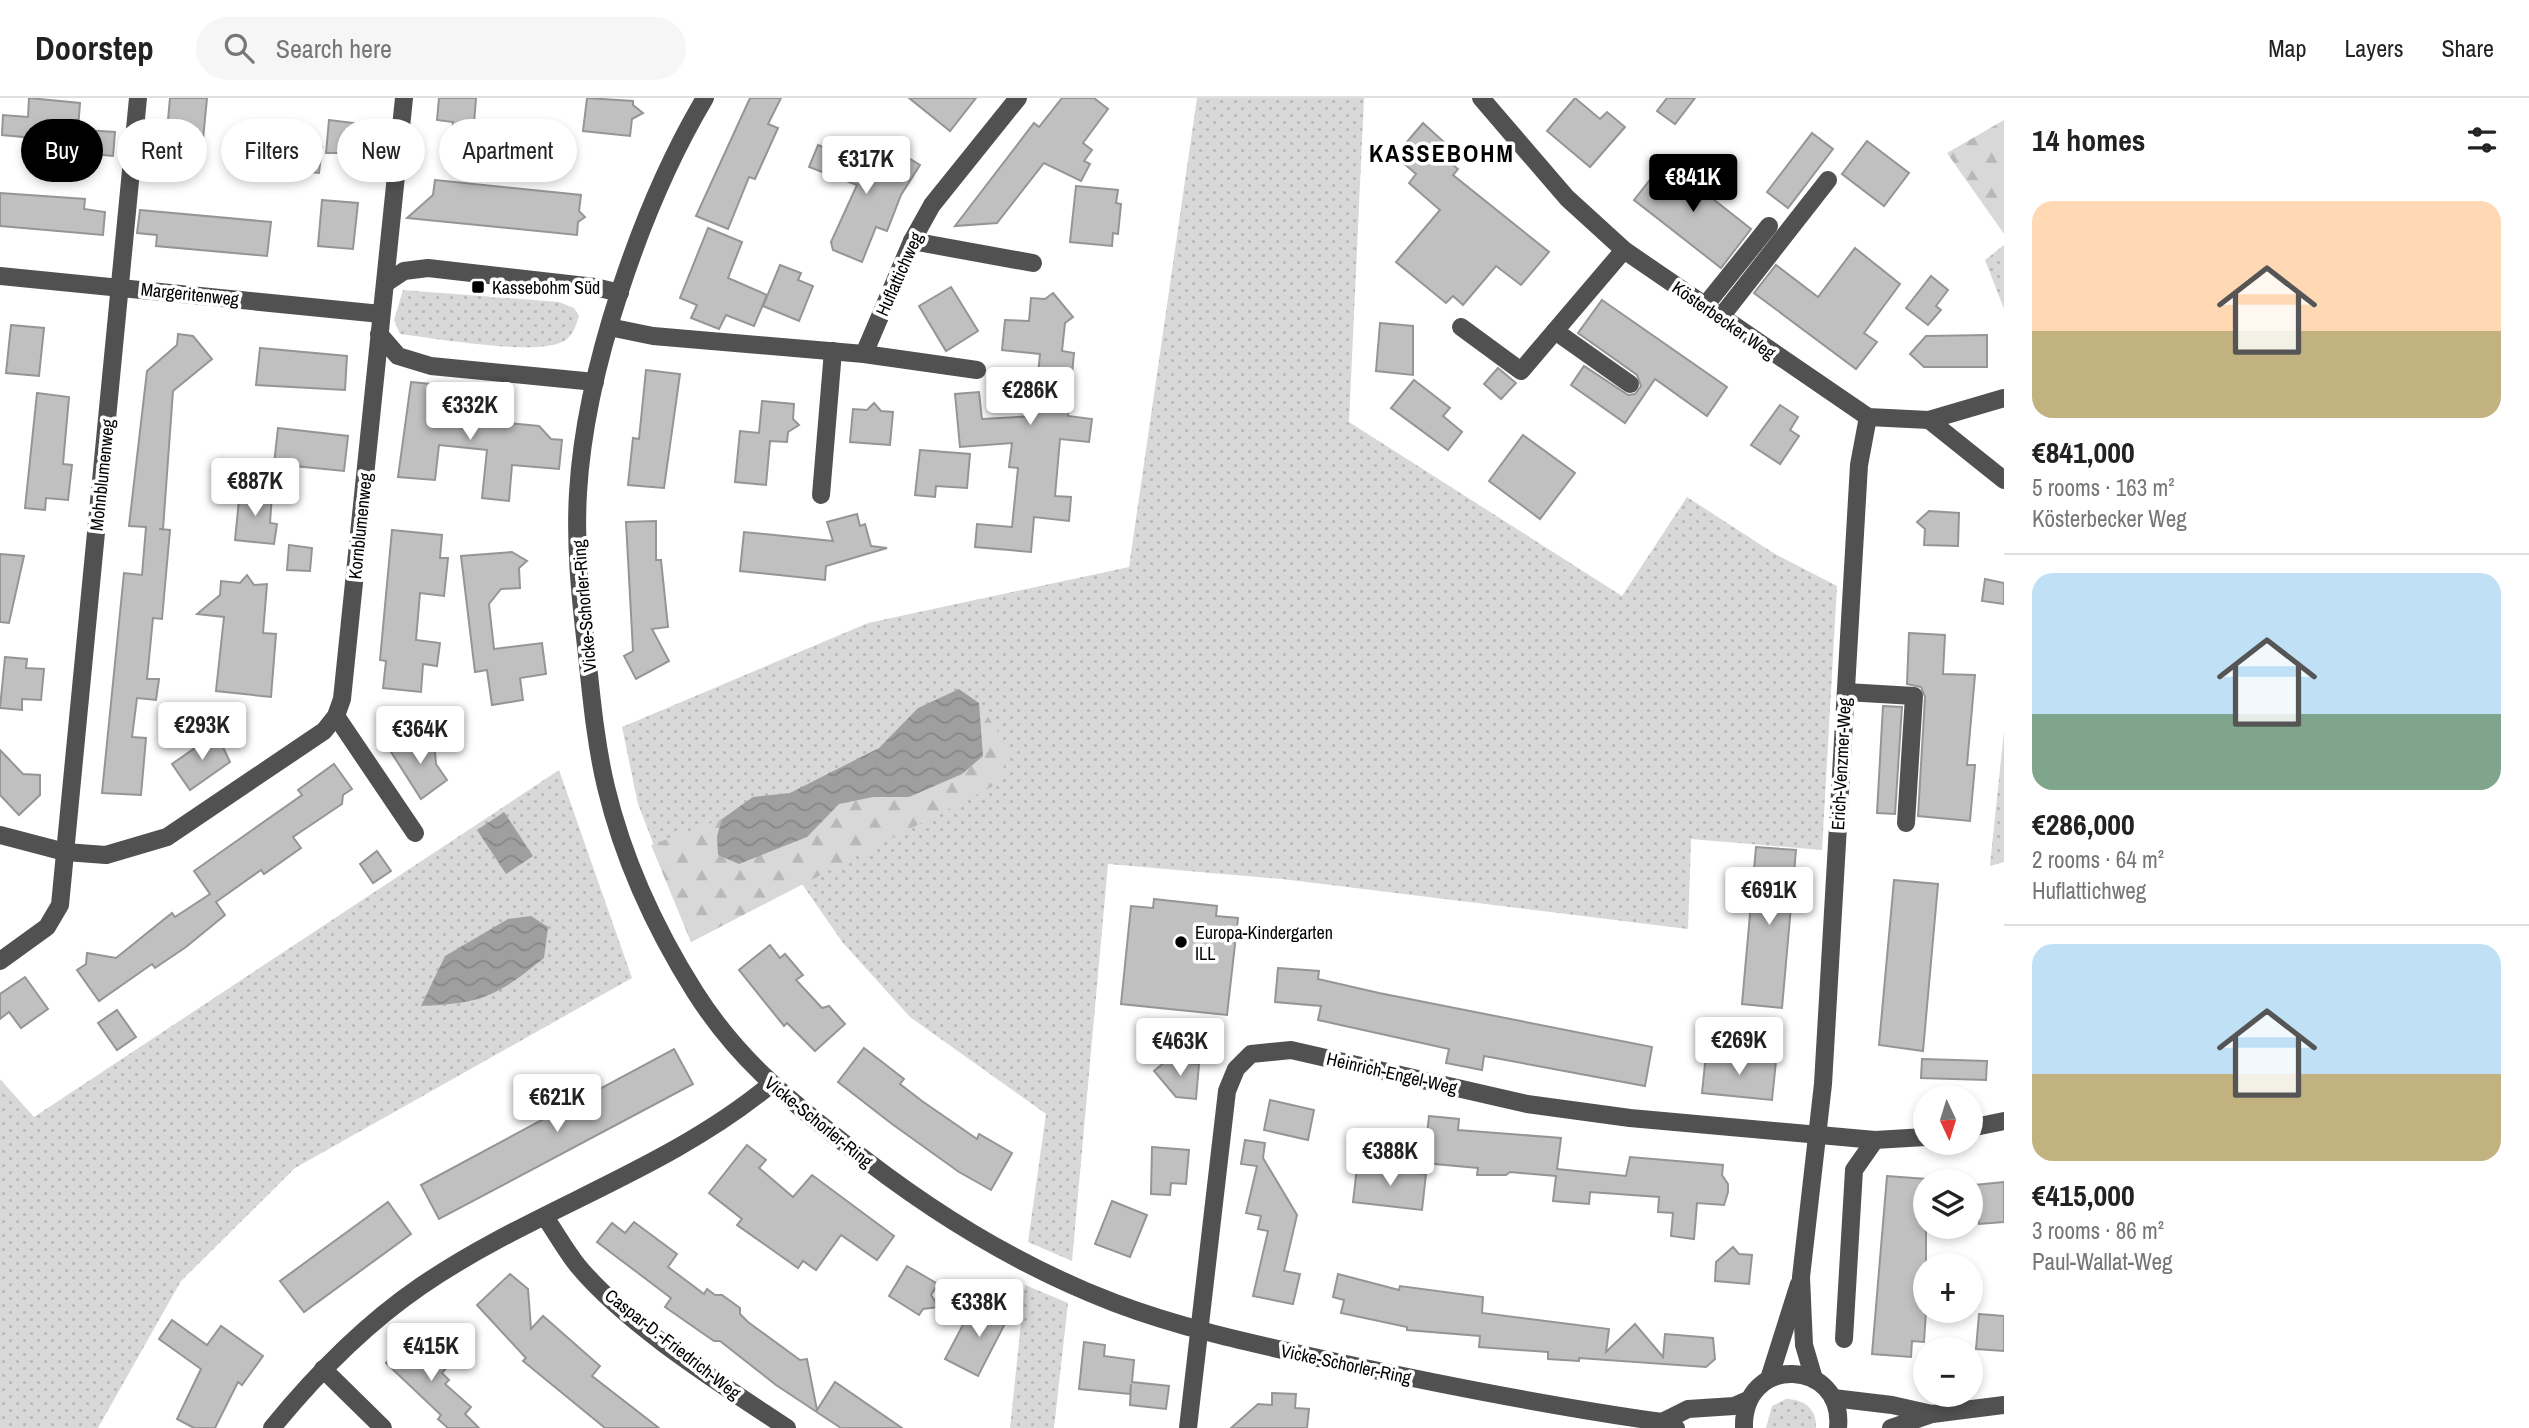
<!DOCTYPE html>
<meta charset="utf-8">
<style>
body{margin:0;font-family:"Archivo Narrow",sans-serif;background:#f6f6f6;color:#222;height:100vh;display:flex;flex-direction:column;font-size:26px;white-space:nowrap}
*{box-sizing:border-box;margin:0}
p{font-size:23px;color:#767676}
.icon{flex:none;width:38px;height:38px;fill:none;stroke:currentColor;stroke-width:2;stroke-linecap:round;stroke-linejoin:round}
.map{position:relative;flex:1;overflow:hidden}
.drawer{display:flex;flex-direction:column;background:#fff;width:525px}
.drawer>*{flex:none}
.guide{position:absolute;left:21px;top:21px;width:665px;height:63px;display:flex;gap:14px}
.needle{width:46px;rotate:176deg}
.tools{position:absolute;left:1913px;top:987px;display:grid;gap:14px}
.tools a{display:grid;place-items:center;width:70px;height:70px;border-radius:50%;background:#fff;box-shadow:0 4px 10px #0003;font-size:35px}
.price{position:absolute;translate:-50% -60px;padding:0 16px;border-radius:7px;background:#fff;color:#222;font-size:23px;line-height:46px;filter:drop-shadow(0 2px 4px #0008)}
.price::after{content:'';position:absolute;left:50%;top:42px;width:21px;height:16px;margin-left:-10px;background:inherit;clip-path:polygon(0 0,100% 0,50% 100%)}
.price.active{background:#000;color:#fff}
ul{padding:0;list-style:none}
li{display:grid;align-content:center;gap:14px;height:371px;padding:0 28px}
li+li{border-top:2px solid #e0e0e0}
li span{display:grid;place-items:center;height:217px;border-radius:21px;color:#555}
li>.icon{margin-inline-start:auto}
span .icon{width:126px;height:126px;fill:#fffc;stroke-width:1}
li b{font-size:30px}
h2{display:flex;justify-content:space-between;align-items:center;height:84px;padding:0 28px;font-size:30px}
.pill{padding:0 24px;border-radius:32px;background:#fff;box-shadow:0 4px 10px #0003;font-size:24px;line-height:63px}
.pill.active{background:#000;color:#fff}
header{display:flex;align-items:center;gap:42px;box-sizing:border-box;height:98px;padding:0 35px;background:#fff;border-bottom:2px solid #e0e0e0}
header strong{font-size:33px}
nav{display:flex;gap:38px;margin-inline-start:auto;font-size:24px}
.search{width:490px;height:63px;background:#f6f6f6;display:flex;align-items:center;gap:18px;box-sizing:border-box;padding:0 24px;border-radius:38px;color:#767676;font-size:26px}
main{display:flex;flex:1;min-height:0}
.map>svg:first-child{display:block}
.grass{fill:url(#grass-dots)}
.forest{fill:url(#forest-firs)}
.water{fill:url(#water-waves)}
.building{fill:#c0c0c0;stroke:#959595;stroke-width:2}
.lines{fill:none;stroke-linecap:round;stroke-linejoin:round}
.minor{stroke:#515151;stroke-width:18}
.poi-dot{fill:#000;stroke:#fff;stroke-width:2.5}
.labels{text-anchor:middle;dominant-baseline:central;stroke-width:7;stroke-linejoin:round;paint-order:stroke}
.street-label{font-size:18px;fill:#000;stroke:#fff}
.poi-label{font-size:18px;fill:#000;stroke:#fff;text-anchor:start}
.district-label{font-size:24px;font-weight:bold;letter-spacing:2px;fill:#000;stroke:#fff}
</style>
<header>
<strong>Doorstep</strong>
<div class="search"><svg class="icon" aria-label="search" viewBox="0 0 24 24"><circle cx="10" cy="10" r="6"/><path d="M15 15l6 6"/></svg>Search here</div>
<nav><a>Map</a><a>Layers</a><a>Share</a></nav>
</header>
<main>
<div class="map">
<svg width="2004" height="1330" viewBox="0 0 2004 1330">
<defs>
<pattern id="grass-dots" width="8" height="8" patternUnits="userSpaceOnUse" patternTransform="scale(1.75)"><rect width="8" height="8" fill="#d8d8d8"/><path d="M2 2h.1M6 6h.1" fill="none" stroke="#b8b8b8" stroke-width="1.8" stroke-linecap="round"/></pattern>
<pattern id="forest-firs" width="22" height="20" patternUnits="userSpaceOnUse" patternTransform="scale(1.75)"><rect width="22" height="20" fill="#d8d8d8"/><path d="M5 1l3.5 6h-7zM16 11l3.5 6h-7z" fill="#b8b8b8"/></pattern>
<pattern id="water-waves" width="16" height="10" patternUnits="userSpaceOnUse" patternTransform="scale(1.75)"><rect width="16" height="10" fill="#9f9f9f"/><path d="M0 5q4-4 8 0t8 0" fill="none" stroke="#878787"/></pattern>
</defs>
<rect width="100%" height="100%" fill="#fff"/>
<g class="grass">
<polygon points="1197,0 1364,0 1349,324 1622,498 1687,399 1775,456 1837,488 1822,752 1691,741 1688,831 1282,781 1108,766 1072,1163 1028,1144 1046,1016 910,919 843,845 802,786 691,844 638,706 622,629 868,525 1129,469"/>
<polygon points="2004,147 2004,211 1985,162"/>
<path d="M403,192L559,204L574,210L579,218C576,228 572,240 562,244C533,258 435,240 400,236L394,222Z"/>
<polygon points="2004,633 2004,764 1990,768 1990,767"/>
<polygon points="559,672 632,880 295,1070 181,1183 98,1330 0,1330 0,981 34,1019"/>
<polygon points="1025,1187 1068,1205 1054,1330 1010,1330"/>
<path d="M1786,1301C1804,1301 1817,1311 1816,1330H1766L1772,1308Z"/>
</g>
<g class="forest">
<polygon points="2004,22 2004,136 1947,55"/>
<polygon points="979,605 1010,652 997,686 691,844 651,747 722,721 717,738 807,739 839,706 873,699 910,699 983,629"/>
</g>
<g class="water">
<polygon points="959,591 979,605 983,658 962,676 909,699 873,699 839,706 807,739 739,766 718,757 717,738 722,721 753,699 790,695 879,650 918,610"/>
<polygon points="504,714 533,758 506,776 477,732"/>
<path d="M531,818L548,829L544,860C497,898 482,906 421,908L445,858L508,821Z"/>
</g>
<g class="building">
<polygon points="29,0 80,5 77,44 2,37 3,17 28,19"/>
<polygon points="170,0 207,0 202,52 177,49 179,34 167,33"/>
<polygon points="439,0 476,0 474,26 488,27 486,47 451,44 453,24 437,22"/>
<polygon points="587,0 633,3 633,7 643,15 632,21 630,38 583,33"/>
<polygon points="750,0 781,0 768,26 778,30 755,81 749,79 728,131 696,118"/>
<polygon points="909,0 976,0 950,33"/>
<polygon points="1062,0 1094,0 1108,11 1083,45 1092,52 1084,63 1090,66 1081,83 1044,65 997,125 955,128 1034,25 1039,29"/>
<polygon points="1575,0 1600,21 1607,14 1625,29 1590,69 1547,33"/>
<polygon points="1667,0 1695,0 1675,26 1657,13"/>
<polygon points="329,22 370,27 367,55 326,55"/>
<polygon points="1423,25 1445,45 1437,53 1458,71 1453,77 1549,154 1521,187 1496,168 1463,207 1453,198 1446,205 1396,164 1440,112 1409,85 1416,76 1395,58"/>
<polygon points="84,32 115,34 113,58 82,55"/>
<polygon points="1812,35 1833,51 1788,110 1767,94"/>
<polygon points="1867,43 1909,75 1884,108 1842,76"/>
<polygon points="290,46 322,49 319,75 288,72"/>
<polygon points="818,47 875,70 891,49 920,67 901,97 887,133 876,129 862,164 833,152 831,144 857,87 809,69"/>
<polygon points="1665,63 1751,131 1721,170 1634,102"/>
<polygon points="435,82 581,97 579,113 585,119 578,124 577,137 407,120 433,97"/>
<polygon points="1076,88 1118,92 1116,105 1121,106 1118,136 1113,135 1112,148 1070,144"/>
<polygon points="0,95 85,101 84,111 105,114 103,137 0,128"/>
<polygon points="322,102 358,105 353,151 318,148"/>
<polygon points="140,112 271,124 267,158 156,148 157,137 137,135"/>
<polygon points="708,130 742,144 728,180 767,197 754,228 726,217 719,231 691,220 697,207 680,200"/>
<polygon points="1855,150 1900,186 1864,235 1877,244 1856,271 1754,195 1776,167 1818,199"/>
<polygon points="780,167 801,175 798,182 813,188 799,223 763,208"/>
<polygon points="1931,178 1948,192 1936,208 1941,212 1928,227 1906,210"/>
<polygon points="951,189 978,233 946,253 919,208"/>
<polygon points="1053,195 1073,219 1065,225 1062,253 1074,255 1068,318 1092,321 1089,344 1060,341 1055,398 1071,399 1069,423 1034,419 1031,454 975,449 977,426 1012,429 1018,370 1009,369 1012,345 960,349 955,296 979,294 982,321 1034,318 1040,256 1002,252 1005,222 1029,223 1031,200 1045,201"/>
<polygon points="1602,202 1727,289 1707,318 1655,281 1625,325 1571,287 1584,268 1628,297 1635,296 1641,288 1637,277 1578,235"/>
<polygon points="1380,225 1413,228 1413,277 1376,273"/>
<polygon points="11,227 44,230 39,278 6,275"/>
<polygon points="178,236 193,238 212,261 173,293 163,431 159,431 170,432 162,521 153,520 147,581 159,581 156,602 137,600 132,639 146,640 141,697 102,695 124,475 142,477 146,429 129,428 147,273 177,247"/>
<polygon points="1987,237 1987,269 1924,269 1910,256 1926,238"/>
<polygon points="260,250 347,258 345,292 256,287"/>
<polygon points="1498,270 1516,285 1501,301 1484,286"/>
<polygon points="646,272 680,276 664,390 628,387 633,340 639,341"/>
<polygon points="1414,282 1450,310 1443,318 1462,334 1448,352 1391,310"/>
<polygon points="411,284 441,287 439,311 459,313 458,320 539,328 551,341 562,342 559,371 512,367 509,403 482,400 487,352 439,347 435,382 398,379"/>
<polygon points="37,295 69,299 63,366 72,367 68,402 46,400 45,412 25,410"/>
<polygon points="762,303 794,306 793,321 799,327 788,334 787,344 770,343 766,387 735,384 740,333 759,335"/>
<polygon points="874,305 881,313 893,314 890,347 850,344 853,311 867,312"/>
<polygon points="1780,307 1798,319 1790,332 1799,338 1780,366 1751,347"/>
<polygon points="278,330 348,338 344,373 274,366"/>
<polygon points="1523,337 1575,375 1540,421 1489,383"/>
<polygon points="920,352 970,356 967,390 936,388 935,399 915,397"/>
<polygon points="240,392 272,396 270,425 277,426 274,446 235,442"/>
<polygon points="1929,413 1959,415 1958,448 1924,447 1925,431 1917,424"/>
<polygon points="857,416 860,428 865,426 871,448 887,450 826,468 825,482 740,473 744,434 833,443 827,424"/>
<polygon points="656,423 656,462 661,462 668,529 652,531 669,563 636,581 624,558 633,553 626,424"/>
<polygon points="392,432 442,437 440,460 448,460 444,498 420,495 416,542 440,545 437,568 423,566 421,594 383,590 386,563 380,562"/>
<polygon points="289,447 312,450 310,473 287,472"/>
<polygon points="512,454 527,463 519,470 520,490 501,491 489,506 494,551 542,545 546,576 520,580 523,602 492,607 487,572 475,574 461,458"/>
<polygon points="0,456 24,458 9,525 0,524"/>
<polygon points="247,477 254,487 267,486 263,535 276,536 271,599 216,593 224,519 197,516 220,497 221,483 240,485"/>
<polygon points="1985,481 2004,485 2004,506 1982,503"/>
<polygon points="1909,535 1945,537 1943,576 1975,577 1967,667 1975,667 1970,723 1918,718 1925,599 1921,589 1907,586"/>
<polygon points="5,559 27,561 26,570 44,571 41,602 22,601 22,612 0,610"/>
<polygon points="1883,608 1902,609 1895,716 1877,715"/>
<polygon points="416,637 422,645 429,646 435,654 436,666 447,682 421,701 391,654"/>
<polygon points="212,638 220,643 230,664 190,692 172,666"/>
<polygon points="0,652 23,676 40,677 40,697 19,717 0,697"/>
<polygon points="334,666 352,691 343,697 342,706 293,739 301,750 264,776 261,772 216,804 225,817 186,849 155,870 152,866 99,903 77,872 86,866 87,855 116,860 172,815 175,819 210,796 194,773 302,697 298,692"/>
<polygon points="1756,749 1796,752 1782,910 1742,906"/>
<polygon points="377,753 391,773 373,785 360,766"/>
<polygon points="1894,782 1938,786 1923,953 1879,947"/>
<polygon points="1154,801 1217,808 1216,818 1238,820 1227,917 1121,906 1131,808 1153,810"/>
<polygon points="770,847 780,860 785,856 803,877 796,882 822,910 829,908 845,926 815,953 787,925 784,928 739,872"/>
<polygon points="1278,870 1319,873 1318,881 1379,895 1652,949 1645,988 1484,958 1482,972 1446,965 1449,951 1318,922 1321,908 1275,904"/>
<polygon points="25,879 48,911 21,930 9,914 0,921 0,896"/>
<polygon points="117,912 136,939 117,952 98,925"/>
<polygon points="864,950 904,981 900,986 922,1003 977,1041 979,1036 1012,1055 991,1092 959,1074 892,1026 838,984"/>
<polygon points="674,951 693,986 439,1121 421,1087"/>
<polygon points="1706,956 1776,963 1772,1002 1702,995"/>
<polygon points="1171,959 1176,964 1199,966 1196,1001 1176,999 1154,973"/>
<polygon points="1922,961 1987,963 1986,982 1921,980"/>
<polygon points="1270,1002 1314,1012 1308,1042 1264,1032"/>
<polygon points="1429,1018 1459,1021 1458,1032 1561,1040 1557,1071 1626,1078 1630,1059 1723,1067 1722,1077 1728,1086 1728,1094 1724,1107 1697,1105 1694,1141 1671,1138 1673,1115 1658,1114 1659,1099 1590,1094 1589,1106 1553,1103 1556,1078 1510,1074 1506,1077 1477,1077 1478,1070 1424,1065"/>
<polygon points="1245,1042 1265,1045 1263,1060 1297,1117 1284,1173 1300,1176 1293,1206 1253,1198 1268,1133 1258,1131 1261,1118 1246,1115 1257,1068 1241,1066"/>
<polygon points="747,1047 766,1062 759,1070 793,1099 812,1077 894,1138 877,1162 841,1137 816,1172 803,1163 798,1170 737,1127 742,1121 709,1095"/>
<polygon points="1152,1049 1189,1052 1186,1086 1171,1085 1170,1097 1151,1096"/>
<polygon points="1357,1069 1426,1076 1422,1112 1353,1104"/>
<polygon points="1887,1078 1926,1081 1926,1213 1924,1244 1912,1243 1911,1259 1872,1256"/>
<polygon points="2004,1084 2004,1124 1979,1126 1975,1087"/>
<polygon points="1112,1103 1147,1117 1130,1159 1095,1146"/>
<polygon points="388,1104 411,1136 304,1214 280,1183"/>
<polygon points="634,1124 677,1156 668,1169 704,1196 707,1191 715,1197 722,1197 740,1210 740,1216 748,1224 800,1262 807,1261 817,1312 835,1284 902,1330 841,1330 776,1287 720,1243 714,1243 665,1209 671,1200 597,1144 612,1125 625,1135"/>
<polygon points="1733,1149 1739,1156 1752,1157 1749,1186 1715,1183 1716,1164"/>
<polygon points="907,1168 938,1186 931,1197 939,1209 923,1211 919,1217 889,1198"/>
<polygon points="510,1176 528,1191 531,1231 543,1218 600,1268 592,1278 659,1330 605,1330 523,1263 526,1260 477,1207"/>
<polygon points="1338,1176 1399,1192 1400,1188 1483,1199 1482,1215 1609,1231 1606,1254 1635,1226 1663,1259 1665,1236 1713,1240 1715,1261 1706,1269 1579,1260 1579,1263 1548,1261 1548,1254 1479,1249 1480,1238 1407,1232 1407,1229 1341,1215 1344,1202 1333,1199"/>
<polygon points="995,1200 1013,1210 978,1278 945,1261 967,1219 981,1226"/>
<polygon points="1979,1216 2004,1218 2004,1253 1976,1251"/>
<polygon points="172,1222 207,1247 221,1228 263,1258 242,1287 238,1284 215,1330 194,1330 177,1321 201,1271 159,1241"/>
<polygon points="407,1243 415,1249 420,1243 448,1268 442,1275 449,1282 445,1286 471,1309 465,1316 479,1330 448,1330 438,1321 441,1317 386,1265"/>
<polygon points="1084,1244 1105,1247 1104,1258 1134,1262 1132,1284 1169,1288 1166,1311 1130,1307 1131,1286 1130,1296 1079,1291"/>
<polygon points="1272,1295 1296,1296 1295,1310 1309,1311 1307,1330 1231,1330 1258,1306 1272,1307"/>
</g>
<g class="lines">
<g class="minor">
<path d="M705,0C642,106 585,272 578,395C575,446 580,497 586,548C591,594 595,643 606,689C623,760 656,832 695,894C737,960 783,997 844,1045C925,1110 1018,1168 1115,1205C1189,1233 1265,1248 1341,1265C1448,1288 1554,1309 1662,1324L1676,1330"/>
<polyline points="1481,0 1567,100 1624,152 1868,319 1929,322 2004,300"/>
<polyline points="912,143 1033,165"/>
<polyline points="0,178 381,216"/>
<polyline points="386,185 404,173 428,170 595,189 620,195"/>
<polyline points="1704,209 1769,128"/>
<polyline points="1720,220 1828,82"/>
<polyline points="609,229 653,238 864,256 977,272"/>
<polyline points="1461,229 1521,273 1624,152"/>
<polyline points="1555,233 1630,286"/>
<polyline points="379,236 398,258 431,268 595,284"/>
<polyline points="864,256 912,143 932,107 1018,0"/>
<polyline points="1929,322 2004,382"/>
<polyline points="821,397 833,253"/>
<polyline points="1846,594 1914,598 1906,725"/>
<polyline points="336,618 415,735"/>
<polyline points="0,737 65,754 106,757 167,739 324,633 336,618 342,601 404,0"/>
<polyline points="0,863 47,829 60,807 138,0"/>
<polyline points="1970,1030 2004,1023"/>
<path d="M545,1119C556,1135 566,1153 578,1168C628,1228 721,1286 787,1330"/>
<polyline points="1844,1241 1854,1072 1875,1042"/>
<polyline points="323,1271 383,1330"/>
<polyline points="1769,1281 1799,1186"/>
<polyline points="1814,1281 1804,1247 1801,1179 1823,986 1859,367 1868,319"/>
<polyline points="1833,1300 1892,1307 1932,1316"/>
<polyline points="1662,1324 1688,1311 1734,1308 1748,1302"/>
<path d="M272,1330C316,1276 364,1227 421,1188C532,1112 666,1073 770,987"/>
<polyline points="1188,1330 1227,993 1236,971 1251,956 1291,952 1527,1006 1630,1020 1875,1042 1925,1039"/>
<path d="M1744,1330C1742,1255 1845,1261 1838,1330"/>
<polyline points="1891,1330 1932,1316 2004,1307"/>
</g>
</g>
<g class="poi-dot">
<rect x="471" y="182" width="14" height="14" rx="3.5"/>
<circle cx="1181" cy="844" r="7"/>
</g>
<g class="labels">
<g class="street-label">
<text transform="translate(899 176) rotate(-66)">Huflattichweg</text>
<text transform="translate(190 196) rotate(6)">Margeritenweg</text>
<text transform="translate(1724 222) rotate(35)">Kösterbecker Weg</text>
<text transform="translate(102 377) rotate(-84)">Mohnblumenweg</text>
<text transform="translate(360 428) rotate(-84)">Kornblumenweg</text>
<text transform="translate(584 508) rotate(-95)">Vicke-Schorler-Ring</text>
<text transform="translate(1841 666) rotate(-87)">Erich-Venzmer-Weg</text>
<text transform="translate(1392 975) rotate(13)">Heinrich-Engel-Weg</text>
<text transform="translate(819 1024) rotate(39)">Vicke-Schorler-Ring</text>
<text transform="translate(673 1246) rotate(38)">Caspar-D.-Friedrich-Weg</text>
<text transform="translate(1346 1266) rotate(12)">Vicke-Schorler-Ring</text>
</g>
<g class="poi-label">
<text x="492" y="189">Kassebohm Süd</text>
<text x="1195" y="834">Europa-Kindergarten<tspan x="1195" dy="21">ILL</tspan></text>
</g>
<g class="district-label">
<text x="1442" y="55">KASSEBOHM</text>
</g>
</g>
</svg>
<div class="tools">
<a><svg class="needle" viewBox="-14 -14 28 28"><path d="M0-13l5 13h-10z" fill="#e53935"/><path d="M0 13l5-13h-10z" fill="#767676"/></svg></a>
<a><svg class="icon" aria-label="layers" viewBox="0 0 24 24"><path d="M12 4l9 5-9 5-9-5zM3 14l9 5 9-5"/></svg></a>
<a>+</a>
<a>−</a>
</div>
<b class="price" style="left:866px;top:98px">€317K</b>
<b class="price active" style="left:1693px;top:116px">€841K</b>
<b class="price" style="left:1030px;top:329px">€286K</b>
<b class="price" style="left:470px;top:344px">€332K</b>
<b class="price" style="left:255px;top:420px">€887K</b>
<b class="price" style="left:202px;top:664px">€293K</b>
<b class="price" style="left:420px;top:668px">€364K</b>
<b class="price" style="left:1769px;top:829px">€691K</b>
<b class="price" style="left:1739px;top:979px">€269K</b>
<b class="price" style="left:1180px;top:980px">€463K</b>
<b class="price" style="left:557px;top:1036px">€621K</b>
<b class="price" style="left:1390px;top:1090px">€388K</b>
<b class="price" style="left:979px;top:1241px">€338K</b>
<b class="price" style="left:431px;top:1285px">€415K</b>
<div class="guide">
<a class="pill active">Buy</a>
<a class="pill">Rent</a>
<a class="pill">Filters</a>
<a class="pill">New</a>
<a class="pill">Apartment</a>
</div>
</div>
<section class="drawer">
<h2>14 homes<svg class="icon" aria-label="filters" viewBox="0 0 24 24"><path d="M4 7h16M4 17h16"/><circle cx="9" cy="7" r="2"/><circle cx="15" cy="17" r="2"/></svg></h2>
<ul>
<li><span style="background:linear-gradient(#ffd9b3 60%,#c2b280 0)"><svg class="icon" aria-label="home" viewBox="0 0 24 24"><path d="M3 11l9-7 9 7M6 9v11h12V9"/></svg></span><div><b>€841,000</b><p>5 rooms · 163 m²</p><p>Kösterbecker Weg</p></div></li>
<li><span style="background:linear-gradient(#bfe0f5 65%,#7fa58c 0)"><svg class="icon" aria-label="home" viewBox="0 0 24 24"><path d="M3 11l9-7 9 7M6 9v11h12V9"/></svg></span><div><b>€286,000</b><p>2 rooms · 64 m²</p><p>Huflattichweg</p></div></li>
<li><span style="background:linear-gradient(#bfe0f5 60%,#c2b280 0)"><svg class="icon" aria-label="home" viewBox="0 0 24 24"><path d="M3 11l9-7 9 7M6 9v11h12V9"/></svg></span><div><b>€415,000</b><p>3 rooms · 86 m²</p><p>Paul-Wallat-Weg</p></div></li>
</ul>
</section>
</main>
